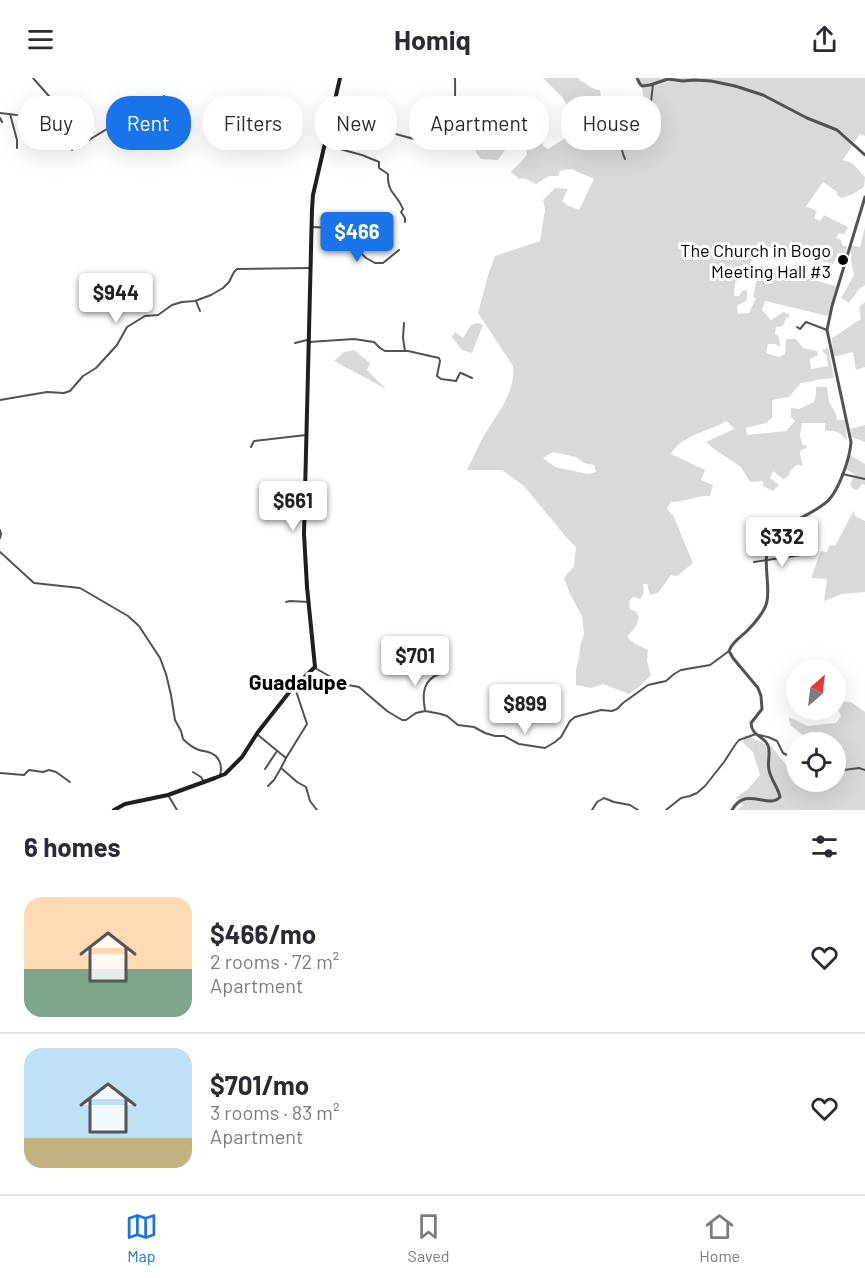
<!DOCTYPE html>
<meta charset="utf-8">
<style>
body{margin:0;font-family:Barlow,sans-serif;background:#f2f2f3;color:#2b2b33;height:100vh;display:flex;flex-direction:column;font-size:22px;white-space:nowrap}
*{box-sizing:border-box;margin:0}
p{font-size:20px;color:#7c7c81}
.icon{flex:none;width:33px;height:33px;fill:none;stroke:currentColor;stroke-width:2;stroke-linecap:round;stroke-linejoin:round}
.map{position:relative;height:732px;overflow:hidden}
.sheet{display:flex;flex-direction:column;background:#fff;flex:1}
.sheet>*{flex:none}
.top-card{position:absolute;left:18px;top:18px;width:830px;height:54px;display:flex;gap:12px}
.needle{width:39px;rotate:28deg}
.buttons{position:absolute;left:786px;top:582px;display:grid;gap:12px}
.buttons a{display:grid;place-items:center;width:60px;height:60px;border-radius:50%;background:#fff;box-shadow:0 6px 24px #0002;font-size:30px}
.price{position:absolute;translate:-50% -51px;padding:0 14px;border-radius:6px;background:#fff;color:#222;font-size:20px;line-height:39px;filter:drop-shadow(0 2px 3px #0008)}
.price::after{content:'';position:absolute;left:50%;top:36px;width:18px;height:14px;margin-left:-9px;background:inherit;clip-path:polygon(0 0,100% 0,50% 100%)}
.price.selected{background:#1a73e8;color:#fff}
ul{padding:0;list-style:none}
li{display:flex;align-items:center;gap:18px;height:150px;padding:0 24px}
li+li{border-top:2px solid #e1e1e2}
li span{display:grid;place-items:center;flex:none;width:168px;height:120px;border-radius:18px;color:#555}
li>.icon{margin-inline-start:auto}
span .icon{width:72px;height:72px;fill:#fffc;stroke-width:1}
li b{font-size:26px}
h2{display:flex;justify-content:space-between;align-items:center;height:72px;padding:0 24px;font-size:26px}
.pill{padding:0 21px;border-radius:24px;background:#fff;box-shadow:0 6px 24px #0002;font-size:21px;line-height:54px}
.pill.selected{background:#1a73e8;color:#fff}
header{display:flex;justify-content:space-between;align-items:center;height:78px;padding:0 24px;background:#fff;font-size:27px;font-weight:700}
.tab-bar{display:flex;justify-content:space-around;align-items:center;height:84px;border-top:2px solid #e1e1e2;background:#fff;font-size:16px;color:#7c7c81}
.tab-bar a{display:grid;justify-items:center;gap:3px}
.tab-bar .selected{color:#1a73e8}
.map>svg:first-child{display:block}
.green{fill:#d9d9d9;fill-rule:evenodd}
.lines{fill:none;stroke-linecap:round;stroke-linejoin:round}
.minor{stroke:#525252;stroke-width:2}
.tertiary{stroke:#525252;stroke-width:3}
.secondary{stroke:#1f1f1f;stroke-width:4}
.poi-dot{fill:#000;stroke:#fff;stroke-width:2}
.labels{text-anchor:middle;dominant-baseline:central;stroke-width:6;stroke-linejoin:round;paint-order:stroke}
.poi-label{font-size:18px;fill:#000;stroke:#fff;text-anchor:end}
.quarter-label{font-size:21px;font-weight:bold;fill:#000;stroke:#fff}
</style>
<header><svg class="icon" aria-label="menu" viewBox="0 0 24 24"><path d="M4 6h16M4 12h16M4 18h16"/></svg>Homiq<svg class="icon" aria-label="share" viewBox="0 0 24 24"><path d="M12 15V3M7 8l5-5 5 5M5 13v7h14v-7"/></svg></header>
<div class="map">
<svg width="865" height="732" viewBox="0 0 865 732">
<rect width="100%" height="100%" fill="#fff"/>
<g class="green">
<path d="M543,0H580L579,2C586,5 592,12 600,12L601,20L592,32L597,40L591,46H595L601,52L636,47L637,42L646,37L644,30L647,27L643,17L642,8L635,0H865V58L860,56L843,82L852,85L865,99L864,109L853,116L842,120L837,117V114L823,104L805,130L808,129L817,133L814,140L820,143L824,137L848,149L844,157L839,155L836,160L841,162L842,167L847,169L845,176L838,175L833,186L770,168L763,174L759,183L754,180L750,186L749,192L735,205L734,218H739L742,213L747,212V222L737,228L738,236L749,235L756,220L753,219L760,188L836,208L828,238L765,223L762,232L771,242L783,234L789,236L790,239L786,240L783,248L776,249L775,256L778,257L781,269L775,266H768L766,275L779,279L785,276L786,261H796L803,270L817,273L818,277L810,281L811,291L828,288L827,278L822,272L828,270L834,300L816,302L814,303L801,305L789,319L772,322V340L766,345L746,350L747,357L786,353L795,343L791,339V330L799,331L814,324L816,316V309H827L829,324L836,336L837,342H845L847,363C842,355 835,352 825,353V345H802L800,357L802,366L807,368L806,370L801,372L800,376L803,388L797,387L790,393L789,398L783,401L773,393L770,400L779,407L773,413L763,408V403L750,404L741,389L714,371L706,364L734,351L727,343C709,353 682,357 671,376L705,392L701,402L713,407L710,418C697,417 685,424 671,424L667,431L674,439L693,485L677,498L671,497L658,515L650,517L647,506H643L644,515L640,521L633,519L629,523L630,531L636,534L639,539L636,548L627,559L634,565L648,572L647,583L651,597L640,608L629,616L603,606L592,610L576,607V592L579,580L580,568L584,556L582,538L570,516L564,500L574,488L576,469L566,459L524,408L502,392H467C472,382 477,371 482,361C495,338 516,316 513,288L478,235L489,194L495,178L540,163L545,132L543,122L555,110L568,111L562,123L567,127L579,132L594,101L571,91L560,93L558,98H549L536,106L524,100L519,101L511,94C517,87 522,84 527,76L526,71L530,60L521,56L517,61L511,64L498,82L481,81C475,74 469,63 471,54L495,26L504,33L486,56L501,65L519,45L541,56L543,68L548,71L580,51L573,37L562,19ZM553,374L576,379L584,385L594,387L596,394L588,396L555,389L543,380Z"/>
<polygon points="865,149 865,207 859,211 849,225 841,220 854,197 851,182 851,167 860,169"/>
<polygon points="865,224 865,289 856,292 853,274 833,279 832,260 861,241 859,229"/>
<polygon points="478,245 483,247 472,275 462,272 452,259 455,254 463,260 471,247"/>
<polygon points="354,272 370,285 367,292 386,311 334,283 344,274"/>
<polygon points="865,347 865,364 852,359 850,351"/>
<polygon points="850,377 865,386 865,407 862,406 858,412 853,411 850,407 855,396 845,391"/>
<polygon points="854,432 855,438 865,443 865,514 842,516 824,523 827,501 811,500 821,473 827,474 830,467 835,468"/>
<polygon points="836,623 851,624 865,634 865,732 737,732 743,728 736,719 747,712 760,697 753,674 743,665 745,657 772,669 787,688 796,692 796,704 836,704 836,664 807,664 808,661 790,647 789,639 808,648 836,645 841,638 838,631 836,629"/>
</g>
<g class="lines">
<g class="minor">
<polyline points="33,0 87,61 89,62 115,46 132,44 139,40 164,18"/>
<polyline points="0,35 17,37"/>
<polyline points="10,36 17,62 17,70"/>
<polyline points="0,40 2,44"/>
<polyline points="329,44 362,49 370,49 414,61 417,59 424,51"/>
<path d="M414,61L420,63L436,66C458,51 455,23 455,0"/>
<path d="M325,67L362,77L379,84V90L388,96C387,116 397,115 403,131L401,134L405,140V144"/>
<polyline points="72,72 75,62 80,53"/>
<path d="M625,81C620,70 620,59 626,49L646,45L653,39L651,24L653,6"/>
<polyline points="312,149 333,150 341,153 347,167 361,175 366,180 375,185 383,185 399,172"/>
<polyline points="196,223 200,233"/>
<polyline points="404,245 403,260 405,273"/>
<polyline points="797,249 800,251 806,244 827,252"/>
<polyline points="309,264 354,261 374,264 380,270 385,273 408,273 439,280 440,283 437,298 441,301 456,303 460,295 461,295 472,300"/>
<polyline points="295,265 307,262"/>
<polyline points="0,322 47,314 64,315 70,313 83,298 96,290 117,267 127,249 145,238 158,237 172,227 182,224 195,223 211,217 223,210 229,204 234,194 237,191 311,190"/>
<polyline points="251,369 254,363 306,357"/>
<polyline points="842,396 865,401"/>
<polyline points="275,426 304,425"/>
<polyline points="0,452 1,456 0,460"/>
<path d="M0,474L34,505L80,510L128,538L139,548L160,580L166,596L171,617L175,642L181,653L183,661C187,665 193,670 199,672C202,673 205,673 208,674C219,677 223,687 220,697"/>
<polyline points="754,484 808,476"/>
<polyline points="286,524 290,523 309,524"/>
<polyline points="315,590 338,603 348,607 359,609 387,633 402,642 406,642 416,635 425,633 441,636 447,638 458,647 474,649 485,655 495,658 504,658 519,666 545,670 555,664 561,659 570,643 575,639 601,632 612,633 617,631 623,625 648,607 666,603 674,596 681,592 710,587 729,573"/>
<polyline points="295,610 307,646 286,680 281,690 297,704 306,709 310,723 317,732"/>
<path d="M425,632C422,616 423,602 439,596L440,592L428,586L425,575"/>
<polyline points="258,657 286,680"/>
<polyline points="759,657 768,659 777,663 783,675 796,682"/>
<polyline points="265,691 277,673"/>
<polyline points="836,693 859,690 865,692"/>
<polyline points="193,694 201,699 204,704"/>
<polyline points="0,695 24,697 29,692 43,694 49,692 56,694 70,704"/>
<polyline points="268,708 274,702 281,690"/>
<polyline points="168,717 177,732"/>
<polyline points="592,732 597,724 604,720 614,724 630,727 638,732"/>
<polyline points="666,732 681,720 690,718 697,715 705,708 724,684 735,667 739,662 756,656"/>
</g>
<g class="tertiary">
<polyline points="637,0 640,6 642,8 650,7 668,1 683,3 694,2 711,3 735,8 763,17 807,40 837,52 865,77"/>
<path d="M732,732C746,707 768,732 780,719C778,709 771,702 769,692C767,684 771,675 768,667C763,657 752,659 751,645L762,631L761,618L758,610L733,580L729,573C733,563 740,560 747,553C754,546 766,532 767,523C771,502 759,478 774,459C787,444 809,438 824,426C838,417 850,380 851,364L827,252L832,228L865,119"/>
</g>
<polyline class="secondary" points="114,732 125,726 168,717 215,700 225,696 242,679 258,654 291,612 315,589 307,509 304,456 312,131 313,117 340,0"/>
</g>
<circle class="poi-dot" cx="843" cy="182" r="6"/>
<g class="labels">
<g class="poi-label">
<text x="831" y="172">The Church in Bogo<tspan x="831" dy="21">Meeting Hall #3</tspan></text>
</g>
<g class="quarter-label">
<text x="298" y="603">Guadalupe</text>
</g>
</g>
</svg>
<div class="buttons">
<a><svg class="needle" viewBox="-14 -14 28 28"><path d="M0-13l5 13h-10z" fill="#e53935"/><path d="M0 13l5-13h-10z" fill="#7c7c81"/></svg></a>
<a><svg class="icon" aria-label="locate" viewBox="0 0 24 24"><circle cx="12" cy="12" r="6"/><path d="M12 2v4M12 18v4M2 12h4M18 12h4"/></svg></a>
</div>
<b class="price selected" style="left:357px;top:185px">$466</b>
<b class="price" style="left:116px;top:246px">$944</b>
<b class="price" style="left:293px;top:454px">$661</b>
<b class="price" style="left:782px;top:490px">$332</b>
<b class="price" style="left:415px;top:609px">$701</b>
<b class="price" style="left:525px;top:657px">$899</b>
<div class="top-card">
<a class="pill">Buy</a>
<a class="pill selected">Rent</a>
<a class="pill">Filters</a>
<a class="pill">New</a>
<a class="pill">Apartment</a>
<a class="pill">House</a>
</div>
</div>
<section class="sheet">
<h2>6 homes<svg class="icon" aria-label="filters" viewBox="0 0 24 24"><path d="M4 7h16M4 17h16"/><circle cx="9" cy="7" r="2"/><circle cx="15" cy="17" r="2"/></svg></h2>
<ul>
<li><span style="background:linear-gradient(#ffd9b3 60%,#7fa58c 0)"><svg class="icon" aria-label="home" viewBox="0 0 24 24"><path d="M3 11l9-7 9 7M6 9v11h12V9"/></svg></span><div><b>$466/mo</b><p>2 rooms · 72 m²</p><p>Apartment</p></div><svg class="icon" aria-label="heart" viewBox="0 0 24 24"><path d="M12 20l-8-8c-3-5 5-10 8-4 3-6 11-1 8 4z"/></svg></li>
<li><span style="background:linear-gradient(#bfe0f5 75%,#c2b280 0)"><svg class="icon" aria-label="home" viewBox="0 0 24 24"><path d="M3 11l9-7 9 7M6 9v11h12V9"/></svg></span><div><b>$701/mo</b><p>3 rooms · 83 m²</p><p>Apartment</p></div><svg class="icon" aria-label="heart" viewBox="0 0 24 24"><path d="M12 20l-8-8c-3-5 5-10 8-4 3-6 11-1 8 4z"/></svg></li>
</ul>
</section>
<nav class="tab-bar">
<a class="selected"><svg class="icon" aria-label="map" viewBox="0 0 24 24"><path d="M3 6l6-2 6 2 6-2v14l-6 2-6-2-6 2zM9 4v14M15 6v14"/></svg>Map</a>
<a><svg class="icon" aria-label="saved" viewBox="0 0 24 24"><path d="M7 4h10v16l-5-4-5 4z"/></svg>Saved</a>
<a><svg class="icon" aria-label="home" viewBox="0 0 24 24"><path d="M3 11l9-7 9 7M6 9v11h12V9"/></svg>Home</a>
</nav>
